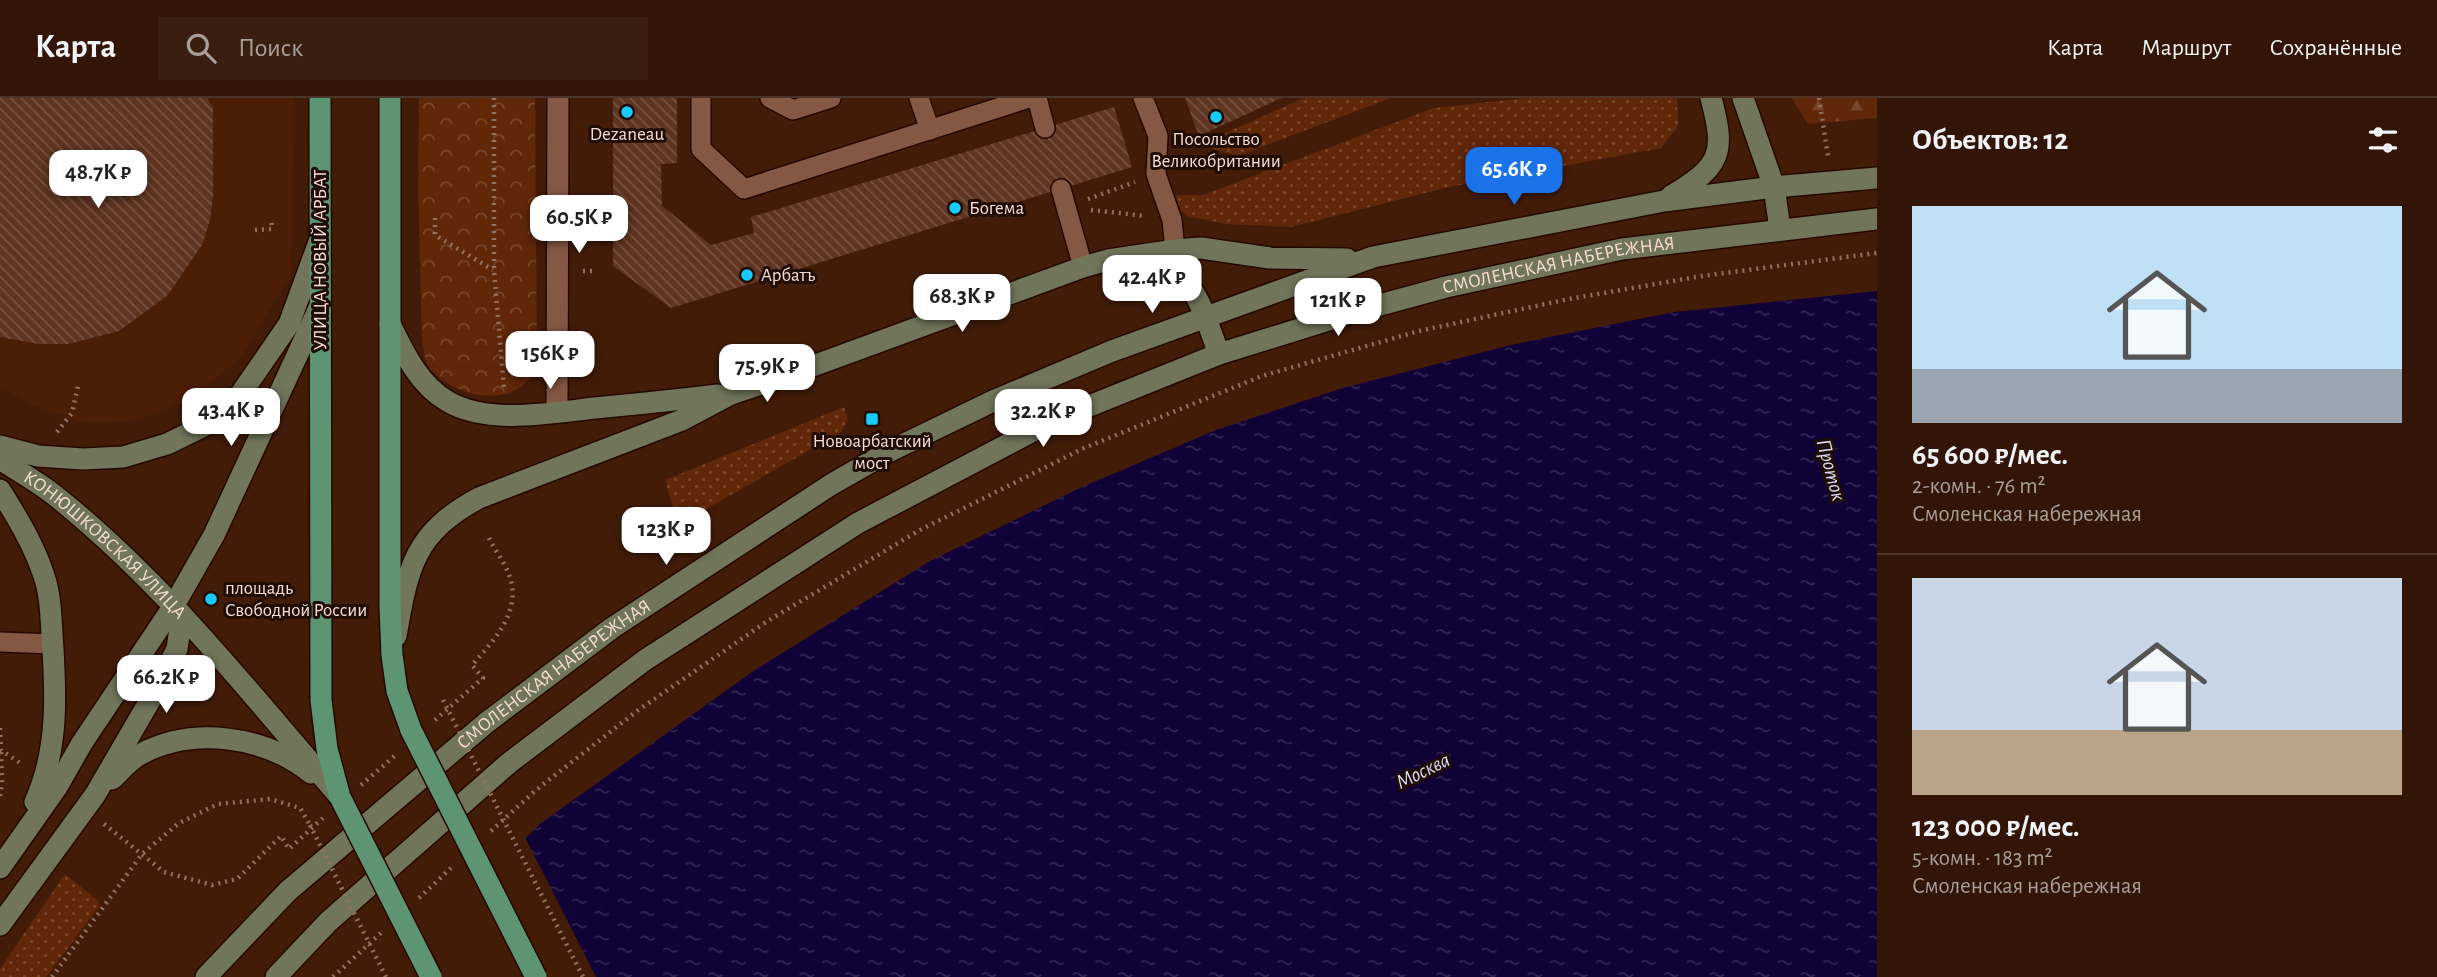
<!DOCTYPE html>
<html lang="ru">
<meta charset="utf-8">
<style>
body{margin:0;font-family:"Alegreya Sans",sans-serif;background:#3a1e10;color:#f1f3f6;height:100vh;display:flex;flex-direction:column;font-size:26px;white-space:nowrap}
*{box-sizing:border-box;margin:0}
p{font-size:23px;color:#a89f9b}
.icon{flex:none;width:38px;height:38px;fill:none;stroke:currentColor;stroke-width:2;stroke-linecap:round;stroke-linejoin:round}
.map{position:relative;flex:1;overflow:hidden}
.side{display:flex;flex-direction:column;background:#321506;width:560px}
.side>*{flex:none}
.price{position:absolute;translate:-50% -60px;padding:0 16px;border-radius:14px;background:#fff;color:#222;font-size:23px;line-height:46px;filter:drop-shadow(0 2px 4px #0008)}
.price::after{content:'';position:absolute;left:50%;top:42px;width:21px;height:16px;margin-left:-10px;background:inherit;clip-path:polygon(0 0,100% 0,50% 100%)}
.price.selected{background:#1a73e8;color:#fff}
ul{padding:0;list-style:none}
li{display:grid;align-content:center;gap:14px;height:371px;padding:0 35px}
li+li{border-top:2px solid #4d3428}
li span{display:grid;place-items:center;height:217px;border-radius:0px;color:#555}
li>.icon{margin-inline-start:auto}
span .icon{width:126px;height:126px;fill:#fffc;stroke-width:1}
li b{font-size:30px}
h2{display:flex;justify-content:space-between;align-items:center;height:84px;padding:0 35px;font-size:30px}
header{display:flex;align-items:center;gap:42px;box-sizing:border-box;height:98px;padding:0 35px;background:#321506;border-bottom:2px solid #4d3428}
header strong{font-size:33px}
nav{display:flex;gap:38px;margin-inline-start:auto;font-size:24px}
.search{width:490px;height:63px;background:#3a1e10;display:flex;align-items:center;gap:18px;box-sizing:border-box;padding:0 24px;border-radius:0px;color:#a89f9b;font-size:26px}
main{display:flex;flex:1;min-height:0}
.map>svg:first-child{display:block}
.built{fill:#4d1e06}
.grass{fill:url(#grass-dots)}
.forest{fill:url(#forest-firs)}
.park{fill:url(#park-crowns)}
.water{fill:url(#water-ripples)}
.pier{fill:#431c08}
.building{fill:url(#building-back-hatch)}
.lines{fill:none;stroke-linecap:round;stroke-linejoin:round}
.lane-casing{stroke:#240700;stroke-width:22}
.street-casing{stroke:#240700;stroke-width:24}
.secondary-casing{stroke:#240700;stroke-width:24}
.primary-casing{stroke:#240700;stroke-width:24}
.path{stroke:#937161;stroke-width:4.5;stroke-dasharray:2 5;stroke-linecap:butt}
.lane{stroke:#855844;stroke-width:19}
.street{stroke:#855844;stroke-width:21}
.secondary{stroke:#71765b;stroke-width:21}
.primary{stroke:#5d9572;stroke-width:21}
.primary-bridge-casing{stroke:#240700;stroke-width:24;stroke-linecap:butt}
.path-bridge{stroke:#937161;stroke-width:4.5;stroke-dasharray:2 5;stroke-linecap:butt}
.primary-bridge{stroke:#5d9572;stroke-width:21}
.poi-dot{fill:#19cafc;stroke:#1e0c05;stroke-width:2.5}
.labels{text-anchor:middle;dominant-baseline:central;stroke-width:6;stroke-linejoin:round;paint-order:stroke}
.poi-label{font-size:19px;fill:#f8ddd2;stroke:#1e0c05}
.street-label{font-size:19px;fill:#f8ddd2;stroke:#1e0c05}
.water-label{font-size:21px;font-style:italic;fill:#dcdcf8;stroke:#1e0c05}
</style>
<header>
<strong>Карта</strong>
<div class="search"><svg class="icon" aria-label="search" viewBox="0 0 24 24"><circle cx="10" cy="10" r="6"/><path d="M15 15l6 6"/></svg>Поиск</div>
<nav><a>Карта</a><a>Маршрут</a><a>Сохранённые</a></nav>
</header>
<main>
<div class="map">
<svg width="1877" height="879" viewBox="0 0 1877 879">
<defs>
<pattern id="grass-dots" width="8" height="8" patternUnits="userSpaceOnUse" patternTransform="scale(1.75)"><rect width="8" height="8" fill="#602708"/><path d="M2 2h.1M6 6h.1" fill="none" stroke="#78462b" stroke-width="1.8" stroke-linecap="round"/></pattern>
<pattern id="forest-firs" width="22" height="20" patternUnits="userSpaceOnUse" patternTransform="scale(1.75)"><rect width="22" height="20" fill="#602708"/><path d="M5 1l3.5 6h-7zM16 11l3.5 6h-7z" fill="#78462b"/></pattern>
<pattern id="park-crowns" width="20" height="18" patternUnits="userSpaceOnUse" patternTransform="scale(1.75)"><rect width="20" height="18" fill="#602708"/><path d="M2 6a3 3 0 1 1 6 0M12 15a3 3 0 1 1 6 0" fill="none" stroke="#78462b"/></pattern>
<pattern id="water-ripples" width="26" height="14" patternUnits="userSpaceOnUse" patternTransform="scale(1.75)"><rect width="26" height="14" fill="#100137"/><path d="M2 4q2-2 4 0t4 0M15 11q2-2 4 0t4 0" fill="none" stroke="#342653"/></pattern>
<pattern id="building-back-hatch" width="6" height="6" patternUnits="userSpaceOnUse" patternTransform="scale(1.75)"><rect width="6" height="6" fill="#5f3421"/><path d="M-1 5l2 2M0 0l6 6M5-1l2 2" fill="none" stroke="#775140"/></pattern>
</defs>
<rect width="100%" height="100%" fill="#431c08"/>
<polygon class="built" points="0,0 294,0 291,176 240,260 213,283 182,305 130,324 85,325 35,308 0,290"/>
<g class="grass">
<polygon points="1304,0 1391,0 1238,58 1198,47"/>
<polygon points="1527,0 1677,0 1678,28 1661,50 1449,89 1291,129 1226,126 1187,118 1174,106 1177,97 1203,97 1434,10"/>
<polygon points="844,309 848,322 841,334 696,417 681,417 673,409 665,382"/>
<polygon points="65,776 97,802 100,807 98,810 46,879 0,879 0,871"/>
</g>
<polygon class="forest" points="1792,0 1877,0 1877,20 1808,26"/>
<path class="park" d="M419,0H535L537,274C531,280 523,288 516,292C488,306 448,293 429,269C424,263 424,251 422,243L418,87Z"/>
<polygon class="water" points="1877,193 1877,879 384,879 540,726 752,574 930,463 1080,390 1216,332 1343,290 1511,247 1674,214"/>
<polygon class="pier" points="524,737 596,879 380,879 381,877"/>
<g class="building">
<polygon points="0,0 207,0 213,10 213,97 210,122 202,147 167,198 119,233 68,246 39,246 0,239"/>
<polygon points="613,0 677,0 677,65 661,66 662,108 711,147 754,135 751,119 1114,9 1132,69 671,210 613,168"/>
<polygon points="1185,0 1282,0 1199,38"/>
</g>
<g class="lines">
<g class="lane-casing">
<g id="lane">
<polyline points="701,0 701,51 744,91 1029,0"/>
<polyline points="770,0 793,12 831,0"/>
<polyline points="919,0 930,32"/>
<polyline points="1037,0 1045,30"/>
<polyline points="1143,0 1158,38 1156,76 1172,122 1175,152"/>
<polyline points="1061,91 1083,169"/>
<polyline points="0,544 53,546"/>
</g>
</g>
<g class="street-casing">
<polyline id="street" points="557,314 558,0"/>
</g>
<g class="secondary-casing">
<g id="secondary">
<polyline points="1743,0 1774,89 1780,131"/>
<path d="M1671,98C1721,68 1726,56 1711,0"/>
<path d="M1138,161C1194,167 1202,211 1219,256"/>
<path d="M390,226C404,254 418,286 447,303C487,327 550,315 595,310C636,306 677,302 718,297"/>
<polyline points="0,348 38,358 83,361 123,359 167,346 210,325 240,297 289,226 319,144"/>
<path id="s1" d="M0,361C19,374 40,385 58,400C165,486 251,596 340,699"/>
<path d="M0,392C17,419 34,447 44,478C50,495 51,517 52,536C56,593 59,651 35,704"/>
<path d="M396,538C408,469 414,435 479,400L682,322L731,296L791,276L1083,169L1108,162L1175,152L1201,150L1270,160L1347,161"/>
<path d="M112,681C121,673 130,661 141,656C194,628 265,638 311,675"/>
<polyline points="0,770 57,689 82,645 173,509 214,437 320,208"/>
<polyline points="0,827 95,697 159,587 177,551 182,517"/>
<path id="s2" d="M206,879L288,793L486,625L612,530L832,386L890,353L993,303L1112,253L1373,159L1664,103L1774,89L1877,80"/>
<path id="s3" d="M276,879L328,824L509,665L645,562L858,425L1052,323L1219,256L1354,214L1446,189L1622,151L1877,121"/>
</g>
</g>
<g class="primary-casing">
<g id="primary">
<polyline points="320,0 321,602 327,651 340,699"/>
<polyline points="390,0 390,508 392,557 397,593 411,632"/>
</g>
</g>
<g class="path">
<polyline points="494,0 494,172 504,290"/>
<polyline points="1819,0 1828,58"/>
<polyline points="1088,101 1135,84"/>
<polyline points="1091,112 1145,118"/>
<polyline points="435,120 435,137 493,172"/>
<polyline points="255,132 272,131 271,120"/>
<polyline points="583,173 595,173"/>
<polyline points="57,334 72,315 78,288"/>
<path d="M435,622L483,580L472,567C495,541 524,512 508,474C503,462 494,451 489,440"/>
<polyline points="0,630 1,652 23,667"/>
<polyline points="361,687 397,656"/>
<polyline points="0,698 2,685 1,653"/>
<polyline points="104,726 164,774 212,787 237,781 281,738 289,751 323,720"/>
<polyline points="491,733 536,692 637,613 766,524 920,432 1084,350 1262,278 1419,233 1569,201 1702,178 1877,155"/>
<polyline points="419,800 451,770"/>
<polyline points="52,879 142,756 179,725 218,706 270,701 300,710 310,727"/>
<polyline points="333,879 382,834"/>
</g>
<use href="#lane" class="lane"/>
<use href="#street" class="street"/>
<use href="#secondary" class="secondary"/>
<use href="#primary" class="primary"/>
<g class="primary-bridge-casing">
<g id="primary-bridge">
<polyline points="411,632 536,879"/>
<polyline points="340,699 431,879"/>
</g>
</g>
<g class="path-bridge">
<polyline points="443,602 583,879"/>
<polyline points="310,727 386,879"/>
</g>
<use href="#primary-bridge" class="primary-bridge"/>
</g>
<g class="poi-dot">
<circle cx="627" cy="14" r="7"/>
<circle cx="1216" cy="19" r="7"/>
<circle cx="955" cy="110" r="7"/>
<circle cx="747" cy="177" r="7"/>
<rect x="865" y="314" width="14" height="14" rx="3.5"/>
<circle cx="211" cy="501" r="7"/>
</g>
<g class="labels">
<g class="poi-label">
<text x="627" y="36">Dezaneau</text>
<text x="1216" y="41">Посольство<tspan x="1216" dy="22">Великобритании</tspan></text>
<text x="969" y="110" text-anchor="start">Богема</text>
<text x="761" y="177" text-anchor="start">Арбатъ</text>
<text x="872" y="343">Новоарбатский<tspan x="872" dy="22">мост</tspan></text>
<text x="225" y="490" text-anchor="start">площадь<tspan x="225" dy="22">Свободной России</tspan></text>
</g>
<g class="street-label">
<text transform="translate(320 162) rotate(-90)">УЛИЦА НОВЫЙ АРБАТ</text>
<text stroke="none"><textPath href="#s3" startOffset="1491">СМОЛЕНСКАЯ НАБЕРЕЖНАЯ</textPath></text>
<text stroke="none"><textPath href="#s1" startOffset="136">КОНЮШКОВСКАЯ УЛИЦА</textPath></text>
<text stroke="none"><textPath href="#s2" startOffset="462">СМОЛЕНСКАЯ НАБЕРЕЖНАЯ</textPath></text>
</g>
<g class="water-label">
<text transform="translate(1831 372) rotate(75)">Проток</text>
<text transform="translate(1423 673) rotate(-26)">Москва</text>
</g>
</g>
</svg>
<b class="price selected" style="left:1514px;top:109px">65.6K ₽</b>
<b class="price" style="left:98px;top:112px">48.7K ₽</b>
<b class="price" style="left:579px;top:157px">60.5K ₽</b>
<b class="price" style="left:1152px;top:217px">42.4K ₽</b>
<b class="price" style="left:962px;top:236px">68.3K ₽</b>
<b class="price" style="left:1338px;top:240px">121K ₽</b>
<b class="price" style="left:550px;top:293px">156K ₽</b>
<b class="price" style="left:767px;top:306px">75.9K ₽</b>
<b class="price" style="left:231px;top:350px">43.4K ₽</b>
<b class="price" style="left:1043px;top:351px">32.2K ₽</b>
<b class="price" style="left:666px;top:469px">123K ₽</b>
<b class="price" style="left:166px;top:617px">66.2K ₽</b>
</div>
<section class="side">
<h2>Объектов: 12<svg class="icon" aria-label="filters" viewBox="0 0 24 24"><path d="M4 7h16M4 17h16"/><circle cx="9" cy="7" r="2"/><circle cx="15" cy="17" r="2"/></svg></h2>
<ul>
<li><span style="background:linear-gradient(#bfe0f5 75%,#9aa5b1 0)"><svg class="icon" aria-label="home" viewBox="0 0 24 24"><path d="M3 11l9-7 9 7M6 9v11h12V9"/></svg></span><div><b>65 600 ₽/мес.</b><p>2-комн. · 76 m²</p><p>Смоленская набережная</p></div></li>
<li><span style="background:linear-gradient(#c9d6e8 70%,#b9a48a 0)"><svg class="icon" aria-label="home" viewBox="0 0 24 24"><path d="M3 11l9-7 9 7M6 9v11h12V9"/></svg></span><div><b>123 000 ₽/мес.</b><p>5-комн. · 183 m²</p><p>Смоленская набережная</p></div></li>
</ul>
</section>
</main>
